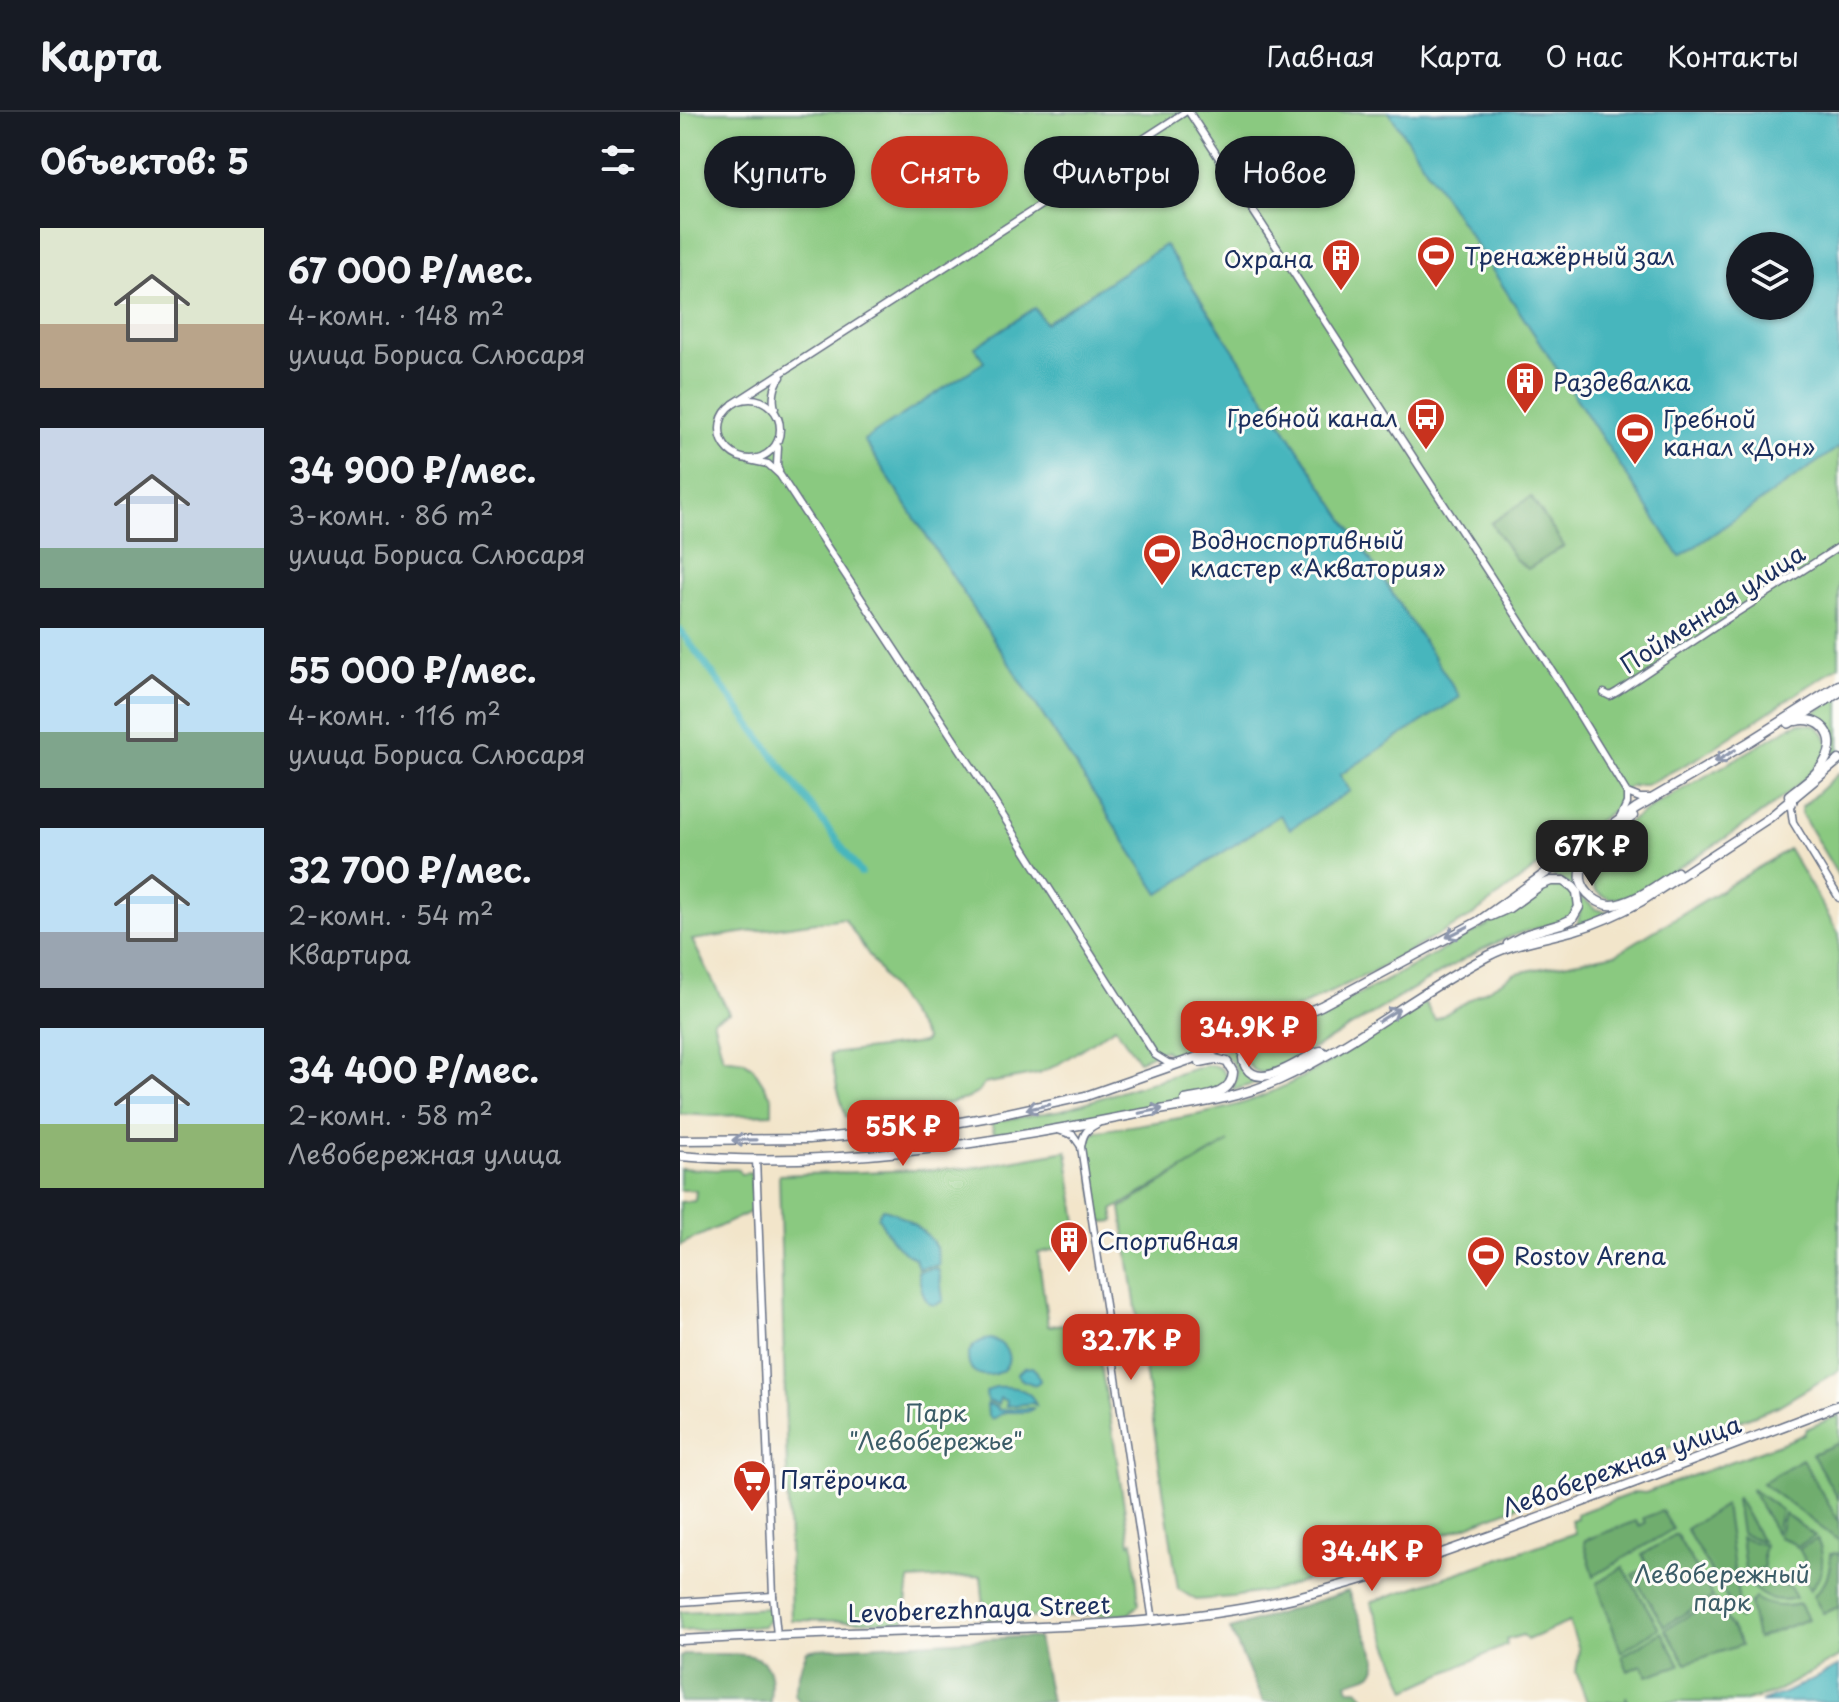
<!DOCTYPE html>
<html lang="ru">
<meta charset="utf-8">
<style>
body{margin:0;font-family:"Playpen Sans",sans-serif;background:#20242c;color:#f1f3f6;height:100vh;display:flex;flex-direction:column;font-size:30px;white-space:nowrap}
*{box-sizing:border-box;margin:0}
p{font-size:26px;color:#9ea1a6}
.icon{flex:none;width:44px;height:44px;fill:none;stroke:currentColor;stroke-width:2;stroke-linecap:round;stroke-linejoin:round}
.map{position:relative;flex:1;overflow:hidden}
.panel{display:flex;flex-direction:column;background:#171b24;width:680px}
.panel>*{flex:none}
.hud{position:absolute;left:24px;top:24px;width:760px;height:72px;display:flex;gap:16px}
.fabs{position:absolute;left:1046px;top:120px;display:grid;gap:16px}
.fabs a{display:grid;place-items:center;width:88px;height:88px;border-radius:50%;background:#171b24;box-shadow:0 2px 6px #0004;font-size:40px}
.price{position:absolute;translate:-50% -68px;padding:0 18px;border-radius:16px;background:#c8321e;color:#fff;font-size:26px;line-height:52px;filter:drop-shadow(0 2px 4px #0008)}
.price::after{content:'';position:absolute;left:50%;top:48px;width:24px;height:18px;margin-left:-12px;background:inherit;clip-path:polygon(0 0,100% 0,50% 100%)}
.price.current{background:#222;color:#fff}
ul{padding:0;list-style:none}
li{display:flex;align-items:center;gap:24px;height:200px;padding:0 40px}
li span{display:grid;place-items:center;flex:none;width:224px;height:160px;border-radius:0px;color:#555}
li>.icon{margin-inline-start:auto}
span .icon{width:96px;height:96px;fill:#fffc;stroke-width:1}
li b{font-size:34px}
h2{display:flex;justify-content:space-between;align-items:center;height:96px;padding:0 40px;font-size:34px}
.chip{padding:0 28px;border-radius:36px;background:#171b24;box-shadow:0 2px 6px #0004;font-size:28px;line-height:72px}
.chip.current{background:#c8321e;color:#fff}
header{display:flex;align-items:center;gap:48px;box-sizing:border-box;height:112px;padding:0 40px;background:#171b24;border-bottom:2px solid #363941}
header strong{font-size:38px}
nav{display:flex;gap:44px;margin-inline-start:auto;font-size:28px}
main{display:flex;flex:1;min-height:0}
.map>svg:first-child{display:block}
.green{fill:#8ac980;stroke:#527c6f;stroke-width:2;fill-rule:evenodd}
.forest{fill:#6fad6e;stroke:#456e66;stroke-width:2}
.water{fill:#46b6bd;stroke:#30728e;stroke-width:2;fill-rule:evenodd}
.lines{fill:none;stroke-linecap:round;stroke-linejoin:round}
.canal{stroke:#46b6bd;stroke-width:7}
.street-casing{stroke:#666f84;stroke-width:9}
.secondary-casing{stroke:#666f84;stroke-width:11}
.primary-casing{stroke:#666f84;stroke-width:12}
.street{stroke:#fff;stroke-width:6}
.secondary{stroke:#fff;stroke-width:8}
.primary{stroke:#fff;stroke-width:9}
.oneway{stroke:#8d97ae}
.labels{text-anchor:middle;dominant-baseline:central;stroke-width:6;stroke-linejoin:round;paint-order:stroke}
.poi-label{font-size:24px;fill:#1b2f5e;stroke:#fdfcf7;text-anchor:start}
.street-label{font-size:24px;fill:#1b2f5e;stroke:#fdfcf7}
.park-label{font-size:24px;fill:#3c5d68;stroke:#fdfcf7}
</style>
<header>
<strong>Карта</strong>
<nav><a>Главная</a><a>Карта</a><a>О нас</a><a>Контакты</a></nav>
</header>
<main>
<section class="panel">
<h2>Объектов: 5<svg class="icon" aria-label="filters" viewBox="0 0 24 24"><path d="M4 7h16M4 17h16"/><circle cx="9" cy="7" r="2"/><circle cx="15" cy="17" r="2"/></svg></h2>
<ul>
<li><span style="background:linear-gradient(#dfe7d0 60%,#b9a48a 0)"><svg class="icon" aria-label="home" viewBox="0 0 24 24"><path d="M3 11l9-7 9 7M6 9v11h12V9"/></svg></span><div><b>67 000 ₽/мес.</b><p>4-комн. · 148 m²</p><p>улица Бориса Слюсаря</p></div></li>
<li><span style="background:linear-gradient(#c9d6e8 75%,#7fa58c 0)"><svg class="icon" aria-label="home" viewBox="0 0 24 24"><path d="M3 11l9-7 9 7M6 9v11h12V9"/></svg></span><div><b>34 900 ₽/мес.</b><p>3-комн. · 86 m²</p><p>улица Бориса Слюсаря</p></div></li>
<li><span style="background:linear-gradient(#bfe0f5 65%,#7fa58c 0)"><svg class="icon" aria-label="home" viewBox="0 0 24 24"><path d="M3 11l9-7 9 7M6 9v11h12V9"/></svg></span><div><b>55 000 ₽/мес.</b><p>4-комн. · 116 m²</p><p>улица Бориса Слюсаря</p></div></li>
<li><span style="background:linear-gradient(#bfe0f5 65%,#9aa5b1 0)"><svg class="icon" aria-label="home" viewBox="0 0 24 24"><path d="M3 11l9-7 9 7M6 9v11h12V9"/></svg></span><div><b>32 700 ₽/мес.</b><p>2-комн. · 54 m²</p><p>Квартира</p></div></li>
<li><span style="background:linear-gradient(#bfe0f5 60%,#8fb573 0)"><svg class="icon" aria-label="home" viewBox="0 0 24 24"><path d="M3 11l9-7 9 7M6 9v11h12V9"/></svg></span><div><b>34 400 ₽/мес.</b><p>2-комн. · 58 m²</p><p>Левобережная улица</p></div></li>
</ul>
</section>
<div class="map">
<svg width="1159" height="1590" viewBox="0 0 1159 1590">
<rect width="100%" height="100%" fill="#fdfcf7"/>
<filter id="ink" filterUnits="userSpaceOnUse"><feTurbulence type="fractalNoise" baseFrequency=".0125" numOctaves="2"/><feDisplacementMap in="SourceGraphic" scale="16" xChannelSelector="R" yChannelSelector="G"/><feConvolveMatrix kernelMatrix="1 2 1 2 8 2 1 2 1" color-interpolation-filters="sRGB"/></filter>
<filter id="wash" filterUnits="userSpaceOnUse"><feTurbulence type="fractalNoise" baseFrequency=".006" numOctaves="4" result="noise"/><feDisplacementMap in="SourceGraphic" scale="32" xChannelSelector="R" yChannelSelector="G"/><feGaussianBlur stdDeviation="1.8" result="paint"/><feColorMatrix in="noise" values="0 0 0 0 0 0 0 0 0 0 0 0 0 0 0 0 0 1.4 0 .05"/><feComposite in="paint" operator="in"/></filter>
<g filter="url(#wash)">
<rect width="100%" height="100%" fill="#f2e5ca"/>
<g class="green">
<path d="M0,0H1159V554L1018,646L966,673H957L953,675L952,673L940,682L941,692L792,804L690,861L586,911L494,947L485,938H482L459,949L435,915L377,953L358,962L304,972L299,980L286,987L232,1000L166,1006L157,975L150,942L242,931L246,928L164,806L12,828L49,901L33,908L43,946L64,949L73,956L92,986V1002L36,1004L0,1002ZM1060,134H1120V194H1060Z"/>
<path d="M1159,586V640L1157,642L1154,640C1154,620 1149,611 1128,604Z"/>
<path d="M1119,611L1136,613C1142,619 1149,625 1148,634C1143,672 988,763 951,783C911,799 896,757 925,729C950,706 979,691 1008,674C1042,655 1077,635 1110,615Z"/>
<polygon points="1159,661 1159,765 1122,703 1121,696"/>
<path d="M1109,737L1159,822V1258L1098,1294L774,1419L680,1451L595,1478L552,1485L516,1488L498,1477L441,1096L549,1030L433,1098L435,1109L424,1110L418,1108C416,1088 404,1038 412,1022L419,1019C470,1010 527,1005 575,987C634,964 690,924 745,891L755,908L836,861L936,842Z"/>
<polygon points="896,745 898,746 895,759 897,777 872,764"/>
<path d="M877,772C891,775 903,789 891,803C882,813 853,816 840,821C827,826 813,832 801,838C728,876 662,925 588,960C577,962 573,958 566,950L567,941L575,932L696,874L817,808L866,775Z"/>
<polygon points="900,784 916,797 930,801 897,814 900,800"/>
<path d="M561,932L562,933C556,949 559,963 577,967L579,970L554,978L553,977C560,959 558,951 540,942V940Z"/>
<path d="M526,953C536,953 543,955 546,965L542,975L532,982L370,1015L315,1024L311,1010L382,998Z"/>
<polygon points="387,1039 400,1132 358,1141 368,1214 412,1208 429,1298 450,1431 453,1429 459,1492 449,1502 305,1507 301,1464 229,1468 224,1510 111,1508 99,1063 292,1056"/>
<polygon points="0,1056 36,1058 58,1057 61,1062 71,1061 73,1099 0,1133 0,1090 15,1089 16,1078 0,1078"/>
<polygon points="1159,1303 1159,1545 1092,1582 1061,1590 948,1590 946,1584 946,1590 907,1590 896,1560 899,1537 889,1510 847,1528 843,1523 826,1528 827,1533 727,1578 691,1490 895,1421 891,1408 897,1406 896,1402 956,1380 965,1381 1113,1327 1124,1322 1126,1317"/>
<polygon points="91,1496 91,1506 84,1514 0,1519 0,1500"/>
</g>
<g class="forest">
<polygon points="851,385 884,434 848,457 835,447 811,411"/>
<polygon points="1159,1331 1159,1388 1132,1342"/>
<polygon points="1122,1347 1159,1410 1159,1429 1082,1371"/>
<polygon points="1072,1377 1101,1398 1096,1421 1071,1378"/>
<polygon points="1057,1386 1082,1429 1061,1422 1056,1387"/>
<polygon points="1045,1393 1061,1506 1059,1507 1006,1417"/>
<polygon points="982,1399 993,1417 914,1464 904,1431 905,1428 956,1409 959,1414 965,1411 963,1406"/>
<polygon points="1104,1401 1135,1424 1117,1435 1110,1429 1098,1425"/>
<polygon points="996,1422 1033,1485 984,1514 953,1463 968,1454 962,1443"/>
<polygon points="1061,1426 1085,1433 1083,1442 1084,1455 1066,1465"/>
<path d="M1137,1427C1146,1446 1144,1462 1130,1478L1123,1467C1129,1458 1125,1446 1119,1437Z"/>
<path d="M1156,1441L1159,1443V1495L1143,1501L1133,1484C1146,1473 1151,1458 1150,1442Z"/>
<polygon points="943,1455 979,1516 941,1540 917,1471"/>
<path d="M1085,1458L1095,1471L1110,1475L1116,1486C1096,1491 1079,1486 1068,1469Z"/>
<path d="M668,1479L697,1547C697,1567 682,1564 667,1571L669,1577H678L690,1590H583L550,1517Z"/>
<path d="M1075,1486C1089,1495 1103,1496 1120,1492L1128,1507L1077,1527L1070,1492Z"/>
<polygon points="1035,1488 1062,1533 1006,1551 985,1517"/>
<polygon points="982,1520 1000,1553 967,1564 962,1553 948,1559 942,1544"/>
<polygon points="339,1525 358,1526 371,1590 120,1590 114,1582 122,1551 127,1539 137,1537"/>
<path d="M6,1542C19,1542 32,1542 45,1542C84,1542 94,1548 90,1590H0V1545Z"/>
</g>
<g class="water">
<path d="M709,0H1159V335L1000,445ZM1060,134H1120V194H1060Z"/>
<polygon points="485,133 780,585 660,663 670,679 610,717 600,703 479,782 184,328 304,250 295,235 355,196 365,211"/>
<path d="M203,1097C217,1099 249,1121 255,1134C258,1139 258,1147 259,1153L238,1156L235,1146C214,1136 209,1124 198,1105L200,1099Z"/>
<path d="M256,1156L259,1159L263,1188C245,1205 240,1172 238,1159Z"/>
<path d="M311,1227C322,1230 335,1243 325,1256C323,1259 318,1261 315,1262C283,1271 277,1230 311,1227Z"/>
<polygon points="352,1255 357,1260 360,1269 355,1273 342,1268 337,1262 344,1256"/>
<path d="M315,1275C331,1274 351,1276 356,1293L352,1291L326,1294L327,1289L320,1286L318,1292L307,1289L306,1280Z"/>
<polygon points="307,1292 318,1295 318,1298 354,1296 347,1300 325,1300 312,1307 308,1303"/>
<polygon points="1159,1554 1159,1590 1081,1590 1107,1580"/>
</g>
<g class="lines">
<polyline class="canal" points="0,518 181,761"/>
</g>
</g>
<g filter="url(#ink)">
<g class="lines">
<g class="street-casing">
<g id="street">
<polyline points="509,0 878,568 947,681 947,691 940,706"/>
<circle cx="70" cy="317" r="30"/>
<polyline points="53,292 505,0"/>
<path d="M95,296C92,287 94,273 101,265"/>
<polyline points="98,335 97,353 99,359"/>
<polyline points="69,348 88,352 100,363 299,666 475,943 488,951 494,952"/>
<polyline points="924,581 930,584 937,580 1039,512 1159,435"/>
<polyline points="947,681 960,686 971,686"/>
<polyline points="1114,688 1111,696 1113,710 1159,786"/>
<path d="M417,1012C405,1018 403,1023 401,1035L473,1509"/>
<polyline points="378,1018 393,1023 400,1033"/>
<polyline points="76,1047 93,1484 97,1523"/>
<polyline points="0,1490 93,1484"/>
</g>
</g>
<g class="secondary-casing">
<g id="secondary">
<path d="M1110,690L1109,683C1121,673 1139,662 1146,647C1159,624 1140,603 1116,609"/>
<path d="M953,704C932,720 876,757 913,786C922,793 932,795 942,791C962,785 980,771 997,760"/>
<polyline points="811,804 829,796 861,773 871,769 884,769 893,775 897,780 899,795 892,807 881,812 847,822 828,832"/>
<path d="M582,925C577,928 570,931 566,936C558,949 568,964 582,964C598,964 623,947 637,940L641,939L646,942"/>
<path d="M505,988C524,984 552,984 553,960L547,950L535,947L520,950"/>
<polyline points="0,1028 129,1027 240,1017 309,1005 406,984 529,941 641,894 799,809 956,696 1069,630 1159,573"/>
<path d="M0,1044C152,1057 304,1032 452,1003C502,993 553,989 599,968C671,935 737,881 808,844C835,830 866,826 895,818C919,811 940,801 962,789L1089,706L1159,648"/>
<path d="M0,1528C102,1522 205,1520 308,1517C394,1514 480,1511 566,1496C663,1478 756,1444 848,1410C952,1372 1056,1332 1159,1293"/>
</g>
</g>
<g class="primary-casing">
<polyline id="primary" points="1109,611 1159,580"/>
</g>
<use href="#street" class="street"/>
<use href="#secondary" class="secondary"/>
<use href="#primary" class="primary"/>
</g>
<defs><path id="oneway-shaft" d="M-6 0H5M1.5-3L5.5 0L1.5 3" fill="none" stroke-width="1.6" stroke-linecap="round" stroke-linejoin="round" transform="scale(2)"/></defs>
<g class="oneway">
<use href="#oneway-shaft" transform="translate(1045 644) rotate(149)"/>
<use href="#oneway-shaft" transform="translate(777 820) rotate(153)"/>
<use href="#oneway-shaft" transform="translate(709 903) rotate(-32)"/>
<use href="#oneway-shaft" transform="translate(358 995) rotate(168)"/>
<use href="#oneway-shaft" transform="translate(471 999) rotate(-11)"/>
<use href="#oneway-shaft" transform="translate(64 1028) rotate(179)"/>
</g>
</g>
<defs>
<g id="stadium-pin" transform="scale(2)"><path d="M0 17L-7.5 6A9.5 9.5 0 1 1 7.5 6Z" fill="#c8321e" stroke="#fdfcf7"/><path d="M0-5a6.5 5 0 1 0 0 10a6.5 5 0 1 0 0-10ZM-3.5-1.8h7v3.6h-7Z" fill="#fff"/></g>
<g id="building-pin" transform="scale(2)"><path d="M0 17L-7.5 6A9.5 9.5 0 1 1 7.5 6Z" fill="#c8321e" stroke="#fdfcf7"/><path d="M-4-6H4V6H1V3H-1V6H-4ZM-2.5-4.3h1.7v1.8h-1.7ZM.8-4.3h1.7v1.8H.8ZM-2.5-1h1.7V.8h-1.7ZM.8-1h1.7V.8H.8Z" fill="#fff"/></g>
<g id="bus-pin" transform="scale(2)"><path d="M0 17L-7.5 6A9.5 9.5 0 1 1 7.5 6Z" fill="#c8321e" stroke="#fdfcf7"/><path d="M-5-6H5V4H4V6H2V4H-2V6H-4V4H-5ZM-3.5-4V0h7V-4ZM-3.5 1.2v1.5H-2V1.2ZM2 1.2v1.5H3.5V1.2Z" fill="#fff"/></g>
<g id="supermarket-pin" transform="scale(2)"><path d="M0 17L-7.5 6A9.5 9.5 0 1 1 7.5 6Z" fill="#c8321e" stroke="#fdfcf7"/><path d="M-6-5.5h2.5l.6 2H6L4.5 2H-2.5L-4.4-4H-6ZM-1.5 3.2a1.3 1.3 0 1 0 .1 0ZM3 3.2a1.3 1.3 0 1 0 .1 0Z" fill="#fff"/></g>
</defs>
<g fill-rule="evenodd">
<use href="#stadium-pin" x="756" y="143"/>
<use href="#building-pin" x="661" y="146"/>
<use href="#building-pin" x="845" y="269"/>
<use href="#bus-pin" x="746" y="305"/>
<use href="#stadium-pin" x="955" y="320"/>
<use href="#stadium-pin" x="482" y="441"/>
<use href="#building-pin" x="389" y="1128"/>
<use href="#stadium-pin" x="806" y="1143"/>
<use href="#supermarket-pin" x="72" y="1367"/>
</g>
<g class="labels">
<g class="poi-label">
<text x="784" y="143">Тренажёрный зал</text>
<text x="633" y="146" text-anchor="end">Охрана</text>
<text x="873" y="269">Раздевалка</text>
<text x="718" y="305" text-anchor="end">Гребной канал</text>
<text x="983" y="306">Гребной<tspan x="983" dy="28">канал «Дон»</tspan></text>
<text x="510" y="427">Водноспортивный<tspan x="510" dy="28">кластер «Акватория»</tspan></text>
<text x="417" y="1128">Спортивная</text>
<text x="834" y="1143">Rostov Arena</text>
<text x="100" y="1367">Пятёрочка</text>
</g>
<g class="street-label">
<text transform="translate(1032 496) rotate(-33)">Пойменная улица</text>
<text transform="translate(941 1353) rotate(-20)">Левобережная улица</text>
<text transform="translate(299 1496) rotate(-2)">Levoberezhnaya Street</text>
</g>
<g class="park-label">
<text x="256" y="1300">Парк<tspan x="256" dy="28">"Левобережье"</tspan></text>
<text x="1042" y="1461">Левобережный<tspan x="1042" dy="28">парк</tspan></text>
</g>
</g>
</svg>
<div class="fabs">
<a><svg class="icon" aria-label="layers" viewBox="0 0 24 24"><path d="M12 4l9 5-9 5-9-5zM3 14l9 5 9-5"/></svg></a>
</div>
<b class="price current" style="left:912px;top:776px">67K ₽</b>
<b class="price" style="left:569px;top:957px">34.9K ₽</b>
<b class="price" style="left:223px;top:1056px">55K ₽</b>
<b class="price" style="left:451px;top:1270px">32.7K ₽</b>
<b class="price" style="left:692px;top:1481px">34.4K ₽</b>
<div class="hud">
<a class="chip">Купить</a>
<a class="chip current">Снять</a>
<a class="chip">Фильтры</a>
<a class="chip">Новое</a>
</div>
</div>
</main>
